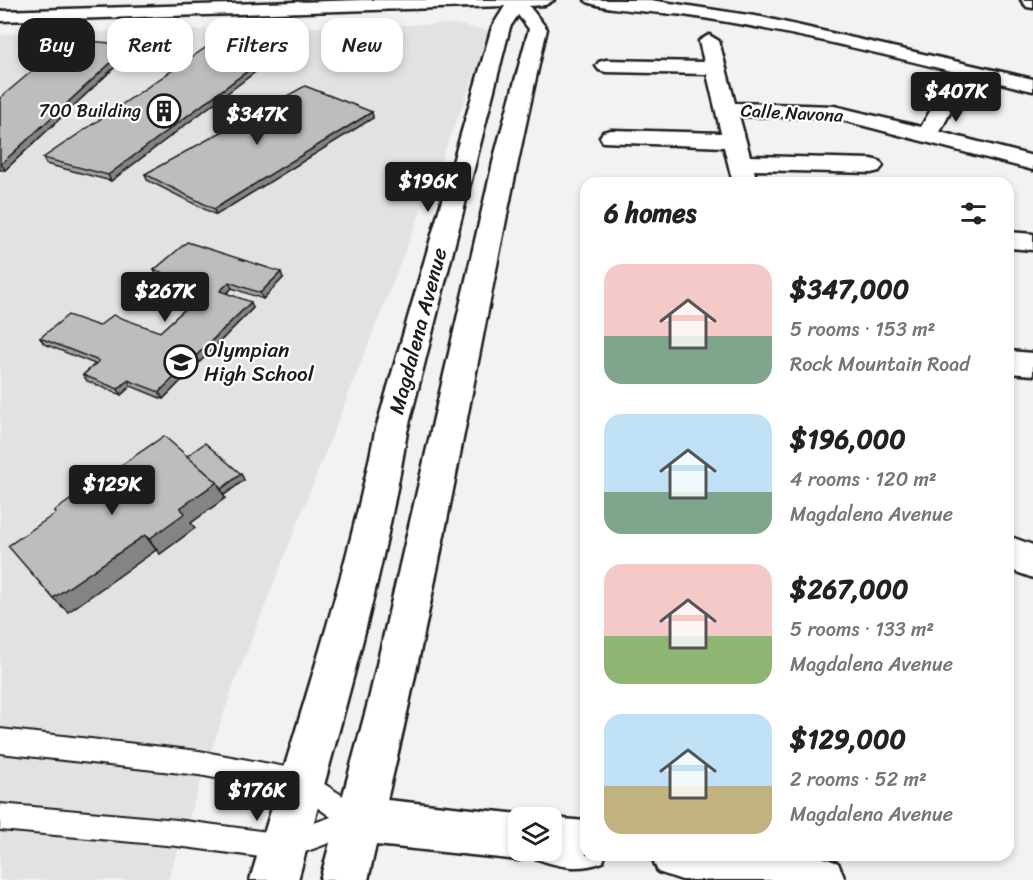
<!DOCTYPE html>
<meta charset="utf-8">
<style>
body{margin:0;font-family:Sriracha,sans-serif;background:#f6f6f6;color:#222;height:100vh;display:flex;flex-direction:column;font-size:22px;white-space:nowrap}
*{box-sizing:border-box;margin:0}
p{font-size:20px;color:#767676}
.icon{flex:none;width:33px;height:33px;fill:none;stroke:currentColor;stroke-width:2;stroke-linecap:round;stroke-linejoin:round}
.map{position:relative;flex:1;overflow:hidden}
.drawer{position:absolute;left:580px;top:177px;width:434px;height:684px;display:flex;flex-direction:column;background:#fff;border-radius:18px;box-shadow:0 3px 9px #0003}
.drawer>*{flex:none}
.hud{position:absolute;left:18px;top:18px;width:472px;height:54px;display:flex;gap:12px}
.controls{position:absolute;left:508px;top:807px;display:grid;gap:12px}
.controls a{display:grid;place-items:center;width:54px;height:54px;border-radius:12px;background:#fff;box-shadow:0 3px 9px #0003;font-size:30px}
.price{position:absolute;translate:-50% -51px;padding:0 14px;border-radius:6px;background:#1c1c1c;color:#fff;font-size:20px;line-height:39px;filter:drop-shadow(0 2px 3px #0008)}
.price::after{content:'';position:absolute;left:50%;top:36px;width:18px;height:14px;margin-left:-9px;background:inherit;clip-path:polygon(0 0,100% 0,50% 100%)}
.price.active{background:#222;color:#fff}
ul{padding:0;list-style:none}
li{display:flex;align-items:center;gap:18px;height:150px;padding:0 24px}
li span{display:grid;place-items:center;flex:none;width:168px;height:120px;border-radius:18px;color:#555}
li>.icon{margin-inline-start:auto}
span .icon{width:72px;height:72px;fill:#fffc;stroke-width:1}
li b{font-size:26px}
h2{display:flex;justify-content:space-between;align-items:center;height:72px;padding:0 24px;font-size:26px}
.chip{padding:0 21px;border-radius:18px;background:#fff;box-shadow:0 3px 9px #0003;font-size:21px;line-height:54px}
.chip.active{background:#1c1c1c;color:#fff}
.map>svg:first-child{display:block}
.built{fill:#e2e2e2}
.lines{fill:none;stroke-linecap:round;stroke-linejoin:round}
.lane-casing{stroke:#1c1c1c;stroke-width:4}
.street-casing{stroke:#1c1c1c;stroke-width:5}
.secondary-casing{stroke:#1c1c1c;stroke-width:5}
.lane{fill:#fff;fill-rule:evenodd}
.street{fill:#fff;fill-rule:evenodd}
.secondary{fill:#fff;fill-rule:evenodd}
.wall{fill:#a3a3a3;stroke:#1c1c1c;stroke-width:1.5}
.shaded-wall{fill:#848484;stroke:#1c1c1c;stroke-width:1.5}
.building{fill:#bdbdbd;stroke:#1c1c1c;stroke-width:1.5}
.labels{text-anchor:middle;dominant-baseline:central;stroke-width:4.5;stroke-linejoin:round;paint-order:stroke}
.far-poi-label{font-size:18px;fill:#1c1c1c;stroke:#fff;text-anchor:end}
.far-street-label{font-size:18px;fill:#1c1c1c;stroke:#fff}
.street-label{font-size:21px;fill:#1c1c1c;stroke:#fff}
.poi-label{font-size:21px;fill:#1c1c1c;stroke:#fff;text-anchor:start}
</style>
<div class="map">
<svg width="1033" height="880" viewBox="0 0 1033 880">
<rect width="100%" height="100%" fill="#f2f2f2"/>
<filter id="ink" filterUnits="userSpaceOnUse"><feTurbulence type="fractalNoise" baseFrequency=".0167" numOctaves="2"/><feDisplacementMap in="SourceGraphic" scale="12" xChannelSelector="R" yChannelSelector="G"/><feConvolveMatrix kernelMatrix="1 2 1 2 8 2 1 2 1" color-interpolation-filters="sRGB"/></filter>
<g filter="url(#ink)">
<polygon class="built" points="453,24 492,31 232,689 168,880 0,880 0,34"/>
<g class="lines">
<g class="lane-casing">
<polygon id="lane" points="0,729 199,751 302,770 367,811 371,820 367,829 283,860 177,846 0,830 0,804 177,820 283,834 331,817 297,793 199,775 0,753"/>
</g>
<g class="street-casing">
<g id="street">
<polygon points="709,35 719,41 735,103 834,106 921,127 944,87 958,87 961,91 940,132 1033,156 1033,170 834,118 739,116 750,156 871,159 879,161 883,166 879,171 871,173 754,170 757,183 733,183 724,147 603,142 600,137 603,132 611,130 721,133 707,74 606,72 599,70 596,66 599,62 606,60 704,62 699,41"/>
<polygon points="1008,232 1033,234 1033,250 1008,248"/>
<polygon points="1008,351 1033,353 1033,375 1008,373"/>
<polygon points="1008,536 1033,545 1033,578 1008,569"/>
</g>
</g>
<g class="secondary-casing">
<g id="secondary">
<path d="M363,0H554L545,5L529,6L547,29C488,285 448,544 387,800L519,814L529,818H519V850H552V818L586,821V855H605L603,862C580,871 558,867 535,858L534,854L519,860L376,845L368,880H320L369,699L495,154L529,29L518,15L510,27L407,432C383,583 338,732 298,880H250C294,732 345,584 375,432L492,27L505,6L0,21V11Z"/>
<path d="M585,0H650L761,17L1033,79V91C917,63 802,32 683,15C668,13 591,9 585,0Z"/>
<polygon points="1021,0 1033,0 1033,8 1027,7"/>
<polygon points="651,855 816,855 838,863 845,880 682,880 658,872"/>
</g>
</g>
<use href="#lane" class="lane"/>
<use href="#street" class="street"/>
<use href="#secondary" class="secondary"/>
</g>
<g class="wall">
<polygon points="133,50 5,170 0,170 0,98"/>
<polygon points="275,57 111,181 46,164 43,158"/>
<polygon points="372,112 373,118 216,215 147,180 145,174"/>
<polygon points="154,270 283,278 263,299 232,288 226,294 253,308 163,399 131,386 121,395 87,381 83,375 95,364 44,344 40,338 99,326 160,332 204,292 157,276"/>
<polygon points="187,456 241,474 244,480 224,495 223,494 225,498 191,523 195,528 160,554 156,550 68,612"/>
</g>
<g class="shaded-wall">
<polygon points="130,45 133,50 5,170 1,164"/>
<polygon points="273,52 275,57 111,181 108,175"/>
<polygon points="372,112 373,118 216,215 214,209"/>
<polygon points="281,272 283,278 263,299 260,293"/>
<polygon points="229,282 232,288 222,298 220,291"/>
<polygon points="251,302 253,308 163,399 159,392"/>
<polygon points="128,380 131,386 121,395 118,389"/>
<polygon points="241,474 244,480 224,495 221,489"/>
<polygon points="217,482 225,498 191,523 195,528 160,554 149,539 180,508"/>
<polygon points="145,535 156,550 68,612 53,598"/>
</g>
<g class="building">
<polygon points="70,39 130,45 1,164 0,164 0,98"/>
<polygon points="217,40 273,52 108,175 43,158"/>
<polygon points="305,86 372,112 214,209 145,174"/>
<polygon points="187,242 281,272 260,293 229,282 220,291 251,302 159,392 128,380 118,389 83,375 99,361 40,338 68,315 99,326 113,315 160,332 208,288 154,270"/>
<polygon points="164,436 217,482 180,508 185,513 149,539 145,535 53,598 8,546 56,513 54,511"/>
<polygon points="205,443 241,474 221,489 217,482 187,456"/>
</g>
</g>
<defs>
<g id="building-ring" transform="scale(1.725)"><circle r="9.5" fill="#fff" stroke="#1c1c1c" stroke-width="1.5"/><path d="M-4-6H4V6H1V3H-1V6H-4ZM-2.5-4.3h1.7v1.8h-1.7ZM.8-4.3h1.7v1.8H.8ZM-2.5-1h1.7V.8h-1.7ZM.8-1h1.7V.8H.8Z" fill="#1c1c1c"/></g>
<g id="school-ring" transform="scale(1.725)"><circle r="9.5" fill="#fff" stroke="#1c1c1c" stroke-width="1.5"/><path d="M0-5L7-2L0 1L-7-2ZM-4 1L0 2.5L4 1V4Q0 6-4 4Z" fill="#1c1c1c"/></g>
</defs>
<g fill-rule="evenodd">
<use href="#building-ring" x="164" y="111"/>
<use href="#school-ring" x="181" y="362"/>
</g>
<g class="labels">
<g class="far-poi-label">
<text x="141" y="111">700 Building</text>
</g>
<g class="far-street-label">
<text transform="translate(792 113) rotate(3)">Calle Navona</text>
</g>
<g class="street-label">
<text transform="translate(418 331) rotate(-75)">Magdalena Avenue</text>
</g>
<g class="poi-label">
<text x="204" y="350">Olympian<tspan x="204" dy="24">High School</tspan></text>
</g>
</g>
</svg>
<div class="controls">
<a><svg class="icon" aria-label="layers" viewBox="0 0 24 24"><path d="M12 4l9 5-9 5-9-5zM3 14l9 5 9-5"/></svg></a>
</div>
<b class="price" style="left:956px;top:123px">$407K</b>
<b class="price active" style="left:257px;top:146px">$347K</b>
<b class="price" style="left:428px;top:213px">$196K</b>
<b class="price" style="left:165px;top:323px">$267K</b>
<b class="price" style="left:112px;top:516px">$129K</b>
<b class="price" style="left:257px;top:822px">$176K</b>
<div class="hud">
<a class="chip active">Buy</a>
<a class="chip">Rent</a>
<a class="chip">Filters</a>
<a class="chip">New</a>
</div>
<section class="drawer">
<h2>6 homes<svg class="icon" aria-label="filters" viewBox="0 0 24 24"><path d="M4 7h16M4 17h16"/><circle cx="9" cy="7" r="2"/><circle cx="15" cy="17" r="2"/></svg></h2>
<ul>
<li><span style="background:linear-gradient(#f6c9c9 60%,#7fa58c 0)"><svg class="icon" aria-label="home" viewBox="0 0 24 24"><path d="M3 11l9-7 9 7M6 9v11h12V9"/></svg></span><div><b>$347,000</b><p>5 rooms · 153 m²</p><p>Rock Mountain Road</p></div></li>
<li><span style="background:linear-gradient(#bfe0f5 65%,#7fa58c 0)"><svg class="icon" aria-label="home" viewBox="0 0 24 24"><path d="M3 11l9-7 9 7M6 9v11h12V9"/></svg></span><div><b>$196,000</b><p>4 rooms · 120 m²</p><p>Magdalena Avenue</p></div></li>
<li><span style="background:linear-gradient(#f6c9c9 60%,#8fb573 0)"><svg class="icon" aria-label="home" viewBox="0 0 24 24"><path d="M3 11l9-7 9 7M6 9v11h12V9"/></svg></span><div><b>$267,000</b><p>5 rooms · 133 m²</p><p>Magdalena Avenue</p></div></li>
<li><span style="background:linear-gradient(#bfe0f5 60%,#c2b280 0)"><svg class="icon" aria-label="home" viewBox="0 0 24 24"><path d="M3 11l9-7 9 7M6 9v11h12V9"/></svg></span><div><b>$129,000</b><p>2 rooms · 52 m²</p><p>Magdalena Avenue</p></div></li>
</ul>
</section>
</div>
